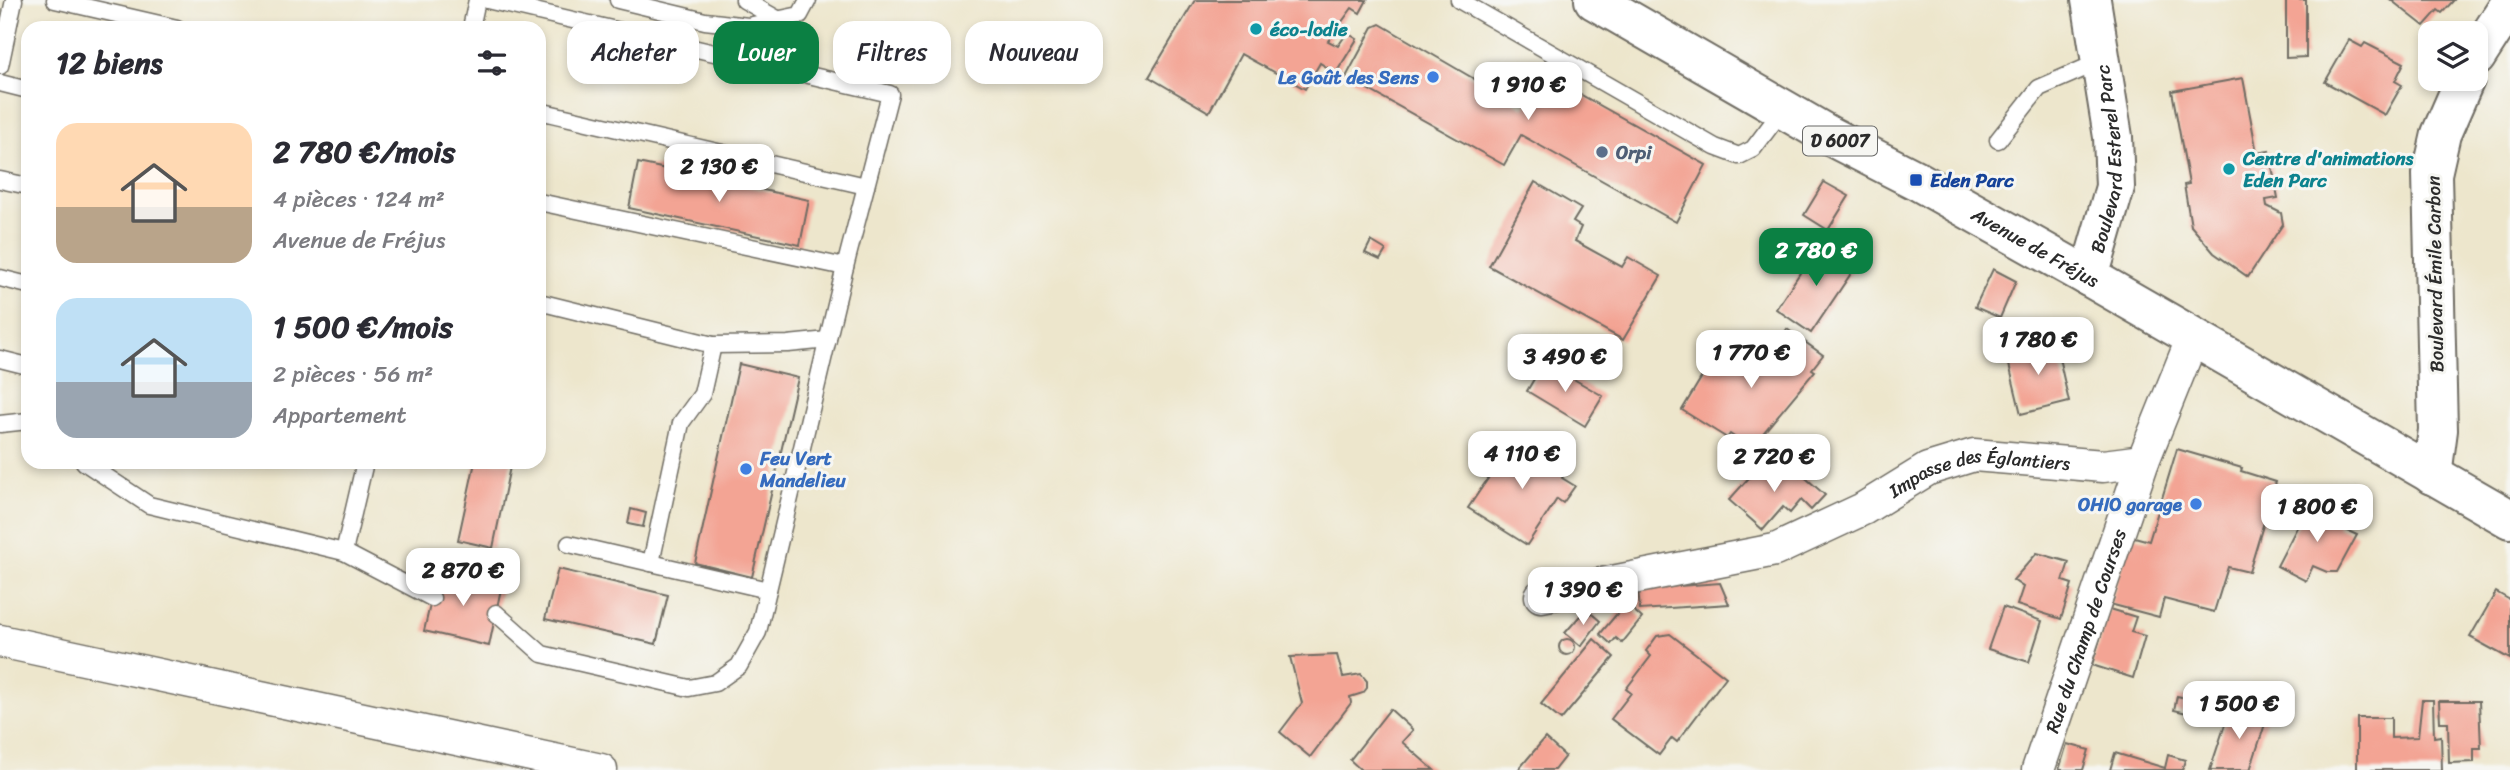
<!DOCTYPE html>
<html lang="fr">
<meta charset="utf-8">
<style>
body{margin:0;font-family:Sriracha,sans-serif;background:#f7f7f7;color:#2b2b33;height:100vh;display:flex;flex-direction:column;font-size:26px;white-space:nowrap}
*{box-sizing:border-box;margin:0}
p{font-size:23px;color:#7c7c81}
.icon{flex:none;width:38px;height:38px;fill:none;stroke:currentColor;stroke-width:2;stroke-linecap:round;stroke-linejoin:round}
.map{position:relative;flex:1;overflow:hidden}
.details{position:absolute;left:21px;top:21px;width:525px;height:448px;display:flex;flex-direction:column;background:#fff;border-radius:21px;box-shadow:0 4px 10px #0003}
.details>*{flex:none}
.guide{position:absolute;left:567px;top:21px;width:665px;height:63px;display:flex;gap:14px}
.buttons{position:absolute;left:2418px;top:21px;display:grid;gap:14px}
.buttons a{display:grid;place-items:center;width:70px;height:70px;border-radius:14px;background:#fff;box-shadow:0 4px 10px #0003;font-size:35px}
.price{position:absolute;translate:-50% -60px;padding:0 16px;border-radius:14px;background:#fff;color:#222;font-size:23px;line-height:46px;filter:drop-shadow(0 2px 4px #0008)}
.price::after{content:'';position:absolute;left:50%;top:42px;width:21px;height:16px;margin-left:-10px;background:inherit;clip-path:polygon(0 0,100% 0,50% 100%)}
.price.active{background:#0b8043;color:#fff}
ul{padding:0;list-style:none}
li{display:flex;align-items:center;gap:21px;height:175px;padding:0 35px}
li span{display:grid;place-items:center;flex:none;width:196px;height:140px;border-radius:21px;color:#555}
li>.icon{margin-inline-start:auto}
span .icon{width:84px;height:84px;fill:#fffc;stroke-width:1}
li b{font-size:30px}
h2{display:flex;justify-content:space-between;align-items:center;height:84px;padding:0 35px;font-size:30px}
.tag{padding:0 24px;border-radius:21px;background:#fff;box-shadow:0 4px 10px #0003;font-size:24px;line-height:63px}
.tag.active{background:#0b8043;color:#fff}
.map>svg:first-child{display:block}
.building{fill:#f3a494}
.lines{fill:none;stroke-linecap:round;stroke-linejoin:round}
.service-casing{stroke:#6f6c63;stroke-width:19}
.minor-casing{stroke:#6f6c63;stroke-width:35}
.tertiary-casing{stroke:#6f6c63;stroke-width:42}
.primary-casing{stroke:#6f6c63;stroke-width:42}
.service{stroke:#fff;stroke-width:16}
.minor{stroke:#fff;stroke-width:32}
.tertiary{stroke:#fff;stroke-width:38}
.primary{stroke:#fff;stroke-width:38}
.culture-dot{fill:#0f9aa8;stroke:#f6f6f2;stroke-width:2.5}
.shop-dot{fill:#3f7fe0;stroke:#f6f6f2;stroke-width:2.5}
.service-dot{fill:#5c6f8a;stroke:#f6f6f2;stroke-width:2.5}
.transit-dot{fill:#1a4fb4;stroke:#f6f6f2;stroke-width:2.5}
.labels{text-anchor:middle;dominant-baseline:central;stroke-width:6;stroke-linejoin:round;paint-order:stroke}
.shield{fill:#f6f6f2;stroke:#686867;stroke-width:2}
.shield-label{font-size:18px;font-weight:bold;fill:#2b2b2b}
.culture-label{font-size:19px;font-weight:bold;fill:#0d838f;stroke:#f6f6f2;text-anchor:start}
.shop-label{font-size:19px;font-weight:bold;fill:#366cbe;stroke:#f6f6f2;text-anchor:end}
.service-label{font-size:19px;font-weight:bold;fill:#4e5e75;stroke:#f6f6f2;text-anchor:start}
.street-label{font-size:19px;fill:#2b2b2b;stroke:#f6f6f2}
.transit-label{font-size:19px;font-weight:bold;fill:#164399;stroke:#f6f6f2;text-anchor:start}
</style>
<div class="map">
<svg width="2510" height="770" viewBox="0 0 2510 770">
<rect width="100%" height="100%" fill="#f6f6f2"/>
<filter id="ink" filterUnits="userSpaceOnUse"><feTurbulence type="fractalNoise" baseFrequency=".0143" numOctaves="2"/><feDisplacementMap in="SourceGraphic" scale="14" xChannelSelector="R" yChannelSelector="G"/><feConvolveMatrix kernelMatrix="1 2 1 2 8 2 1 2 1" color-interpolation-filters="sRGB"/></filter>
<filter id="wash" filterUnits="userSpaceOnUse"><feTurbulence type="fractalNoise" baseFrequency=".00686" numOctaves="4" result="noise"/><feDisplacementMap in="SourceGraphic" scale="28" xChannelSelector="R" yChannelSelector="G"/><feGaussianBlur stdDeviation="1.57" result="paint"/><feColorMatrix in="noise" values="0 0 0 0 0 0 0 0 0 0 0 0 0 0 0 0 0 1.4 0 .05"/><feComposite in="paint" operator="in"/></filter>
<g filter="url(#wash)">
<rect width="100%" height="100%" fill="#ede6cc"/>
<g id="blocks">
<g class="building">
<polygon points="1195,0 1367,0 1360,13 1352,8 1328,41 1338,46 1347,33 1357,39 1336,73 1320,63 1305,89 1241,54 1209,112 1149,77"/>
<polygon points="2286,0 2306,0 2306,57 2286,58"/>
<polygon points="2391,0 2454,0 2442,13 2438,10 2424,26"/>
<polygon points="1380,24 1524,108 1544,74 1706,165 1676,222 1521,135 1504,165 1346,77 1373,27"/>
<polygon points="2349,40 2362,47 2365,43 2404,63 2395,81 2402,85 2385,115 2325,82"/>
<polygon points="2243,78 2257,153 2269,151 2278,198 2266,200 2267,206 2281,213 2283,224 2248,277 2214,253 2191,226 2184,185 2189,184 2172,91"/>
<polygon points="638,163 809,200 800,245 629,208"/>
<polygon points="1535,182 1581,209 1573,222 1581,227 1575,241 1622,267 1628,257 1661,276 1623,340 1489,266"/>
<polygon points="1824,182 1849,196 1828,230 1804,215"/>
<polygon points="1371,241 1386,250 1380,260 1365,253"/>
<polygon points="1820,243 1856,266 1811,333 1776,309"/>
<polygon points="1993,269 2016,281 2000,318 1975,307"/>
<polygon points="1787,329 1823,355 1812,369 1815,371 1760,437 1770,446 1755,463 1746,454 1750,448 1730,434 1727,438 1682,410 1724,340 1764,365"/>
<polygon points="2055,340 2069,402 2021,414 2006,352"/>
<polygon points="1544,362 1603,396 1585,426 1527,391"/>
<polygon points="739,364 798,378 752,577 695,563"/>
<polygon points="1517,436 1568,468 1562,478 1575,486 1563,503 1557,499 1527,545 1468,508"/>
<polygon points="2177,449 2242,468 2241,471 2276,482 2249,572 2228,567 2214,612 2164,599 2159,617 2110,604 2131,536 2149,541"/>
<polygon points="1764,461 1781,476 1790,464 1825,495 1811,510 1801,500 1790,513 1783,507 1763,530 1729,500"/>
<polygon points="475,462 511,462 493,548 458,540"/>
<polygon points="2310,502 2341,518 2337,526 2357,535 2337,572 2327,572 2313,566 2306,581 2277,566"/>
<polygon points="631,509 646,513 643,527 628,524"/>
<polygon points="2037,553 2069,562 2063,581 2072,584 2061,619 2017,605 2023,587 2013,580"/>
<polygon points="558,569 668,595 656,644 545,619"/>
<polygon points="438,570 502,584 489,646 424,631"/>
<polygon points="1720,583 1729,604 1640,610 1638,589"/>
<polygon points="2496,592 2510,600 2510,659 2470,637"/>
<polygon points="1626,603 1642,618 1622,643 1616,638 1611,644 1600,634"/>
<polygon points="2003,607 2042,621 2029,662 1988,649"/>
<polygon points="1586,609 1600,621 1581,646 1565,633"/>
<polygon points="2109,609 2136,617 2131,632 2145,636 2133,678 2092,665"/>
<polygon points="1670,634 1726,677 1677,742 1672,738 1659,755 1611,719 1631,693 1626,689 1651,656 1646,651 1657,636"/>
<circle cx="1567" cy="647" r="8"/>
<polygon points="1594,639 1614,657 1561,720 1541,704"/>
<polygon points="1337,655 1343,677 1361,674 1367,681 1367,688 1363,693 1350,697 1351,703 1310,757 1280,732 1302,703 1290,657"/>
<polygon points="2177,696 2199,701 2196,715 2174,710"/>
<polygon points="2422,700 2433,700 2434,737 2441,736 2442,770 2357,770 2357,718 2391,718 2391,738 2418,737"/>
<polygon points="2439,701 2479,701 2481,748 2474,748 2474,762 2449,763 2448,722 2440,722"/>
<polygon points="2231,706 2267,718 2250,770 2210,770"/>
<polygon points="1390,709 1413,730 1402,742 1434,770 1361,770 1350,760"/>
<polygon points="1545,738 1565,756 1554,770 1518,770"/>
<polygon points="2067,744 2089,750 2083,770 2059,770"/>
<polygon points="2115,753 2165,768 2168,755 2185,760 2182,770 2110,770"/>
</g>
</g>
</g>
<g filter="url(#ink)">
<use href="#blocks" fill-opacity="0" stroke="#6f6c63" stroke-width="2"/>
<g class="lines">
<g class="service-casing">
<g id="service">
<polyline points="55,0 177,28"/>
<polyline points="487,0 890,94 845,267 758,632 739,666 715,683 689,688 542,654 496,613"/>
<polyline points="618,0 705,21 748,26 800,15 808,0"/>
<polyline points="744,0 779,20"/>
<polyline points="1459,0 1715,147 1739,156 1753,149 1783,109"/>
<polyline points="471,28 477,0"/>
<polyline points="0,66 14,0"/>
<polyline points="0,83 28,90"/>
<polyline points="539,111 866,186"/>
<polyline points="1998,140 2039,88 2101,61"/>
<polyline points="0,180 28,186"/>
<polyline points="539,202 845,267"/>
<polyline points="0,278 28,285"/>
<polyline points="539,302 713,345 788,344 828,340"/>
<polyline points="0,359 28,366"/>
<polyline points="0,424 28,421"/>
<polyline points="84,462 149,505 344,552 432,598"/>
<polyline points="569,544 651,563 681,423 702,394 713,345"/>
<polyline points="344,552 365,462"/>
<polyline points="651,563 768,590"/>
</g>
</g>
<g class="minor-casing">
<g id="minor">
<path id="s1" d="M1541,596L1775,550L1863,509L1928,469L1974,455L2103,466L2143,461"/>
<polyline points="0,641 601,770"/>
<path id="s2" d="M2038,770L2143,461L2193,337"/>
</g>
</g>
<g class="tertiary-casing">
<g id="tertiary">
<polyline points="2476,57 2510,4"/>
<path id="s3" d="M2089,277L2115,187L2113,137L2091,0"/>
<polyline points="2432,475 2438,430 2432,174 2441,134 2465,79"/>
</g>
</g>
<g class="primary-casing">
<g id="primary">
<path id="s4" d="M1594,0L1828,135L1916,180L2089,277L2510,519"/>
</g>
</g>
<use href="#service" class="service"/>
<use href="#minor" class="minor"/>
<use href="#tertiary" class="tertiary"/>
<use href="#primary" class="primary"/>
</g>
</g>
<g class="culture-dot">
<circle cx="1256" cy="29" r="7"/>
<circle cx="2229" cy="169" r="7"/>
</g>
<g class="shop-dot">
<circle cx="1433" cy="77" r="7"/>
<circle cx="746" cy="469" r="7"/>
<circle cx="2196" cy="504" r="7"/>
</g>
<circle class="service-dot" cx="1602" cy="152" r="7"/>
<rect class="transit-dot" x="1909" y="173" width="14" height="14" rx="3.5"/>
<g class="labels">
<rect class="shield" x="1803" y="126.5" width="74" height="29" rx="5"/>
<g class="shield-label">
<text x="1840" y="141">D 6007</text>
</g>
<g class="culture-label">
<text x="1270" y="29">éco-lodie</text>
<text x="2243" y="158">Centre d'animations<tspan x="2243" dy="22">Eden Parc</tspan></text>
</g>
<g class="shop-label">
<text x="1419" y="77">Le Goût des Sens</text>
<text x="760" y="458" text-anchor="start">Feu Vert<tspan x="760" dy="22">Mandelieu</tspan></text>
<text x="2182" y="504">OHIO garage</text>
</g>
<g class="service-label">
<text x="1616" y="152">Orpi</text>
</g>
<g class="street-label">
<text stroke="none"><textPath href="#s3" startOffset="121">Boulevard Esterel Parc</textPath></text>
<text stroke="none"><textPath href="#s4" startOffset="506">Avenue de Fréjus</textPath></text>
<text transform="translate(2435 274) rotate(-91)">Boulevard Émile Carbon</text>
<text stroke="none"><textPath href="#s1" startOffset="462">Impasse des Églantiers</textPath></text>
<text stroke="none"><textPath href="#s2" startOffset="147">Rue du Champ de Courses</textPath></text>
</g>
<g class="transit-label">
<text x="1930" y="180">Eden Parc</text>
</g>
</g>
</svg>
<div class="buttons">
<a><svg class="icon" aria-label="layers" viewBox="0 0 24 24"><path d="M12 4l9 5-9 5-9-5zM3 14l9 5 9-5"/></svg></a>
</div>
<b class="price" style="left:1528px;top:122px">1 910 €</b>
<b class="price" style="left:719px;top:204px">2 130 €</b>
<b class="price active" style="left:1816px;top:288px">2 780 €</b>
<b class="price" style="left:2038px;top:377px">1 780 €</b>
<b class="price" style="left:1751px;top:390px">1 770 €</b>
<b class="price" style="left:1565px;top:394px">3 490 €</b>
<b class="price" style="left:1522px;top:491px">4 110 €</b>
<b class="price" style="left:1774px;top:494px">2 720 €</b>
<b class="price" style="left:2317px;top:544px">1 800 €</b>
<b class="price" style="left:463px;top:608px">2 870 €</b>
<b class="price" style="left:1583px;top:627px">1 390 €</b>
<b class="price" style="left:2239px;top:741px">1 500 €</b>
<div class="guide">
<a class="tag">Acheter</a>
<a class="tag active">Louer</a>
<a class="tag">Filtres</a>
<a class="tag">Nouveau</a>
</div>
<section class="details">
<h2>12 biens<svg class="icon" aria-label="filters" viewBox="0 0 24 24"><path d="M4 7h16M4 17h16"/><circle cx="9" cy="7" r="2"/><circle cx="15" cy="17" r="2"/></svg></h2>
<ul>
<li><span style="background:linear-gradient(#ffd9b3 60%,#b9a48a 0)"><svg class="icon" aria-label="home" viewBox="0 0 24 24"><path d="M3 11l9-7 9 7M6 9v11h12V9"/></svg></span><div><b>2 780 €/mois</b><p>4 pièces · 124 m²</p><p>Avenue de Fréjus</p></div></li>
<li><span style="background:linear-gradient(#bfe0f5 60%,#9aa5b1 0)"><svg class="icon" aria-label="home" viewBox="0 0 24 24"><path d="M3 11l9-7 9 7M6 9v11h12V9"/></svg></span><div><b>1 500 €/mois</b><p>2 pièces · 56 m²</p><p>Appartement</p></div></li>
</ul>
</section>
</div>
